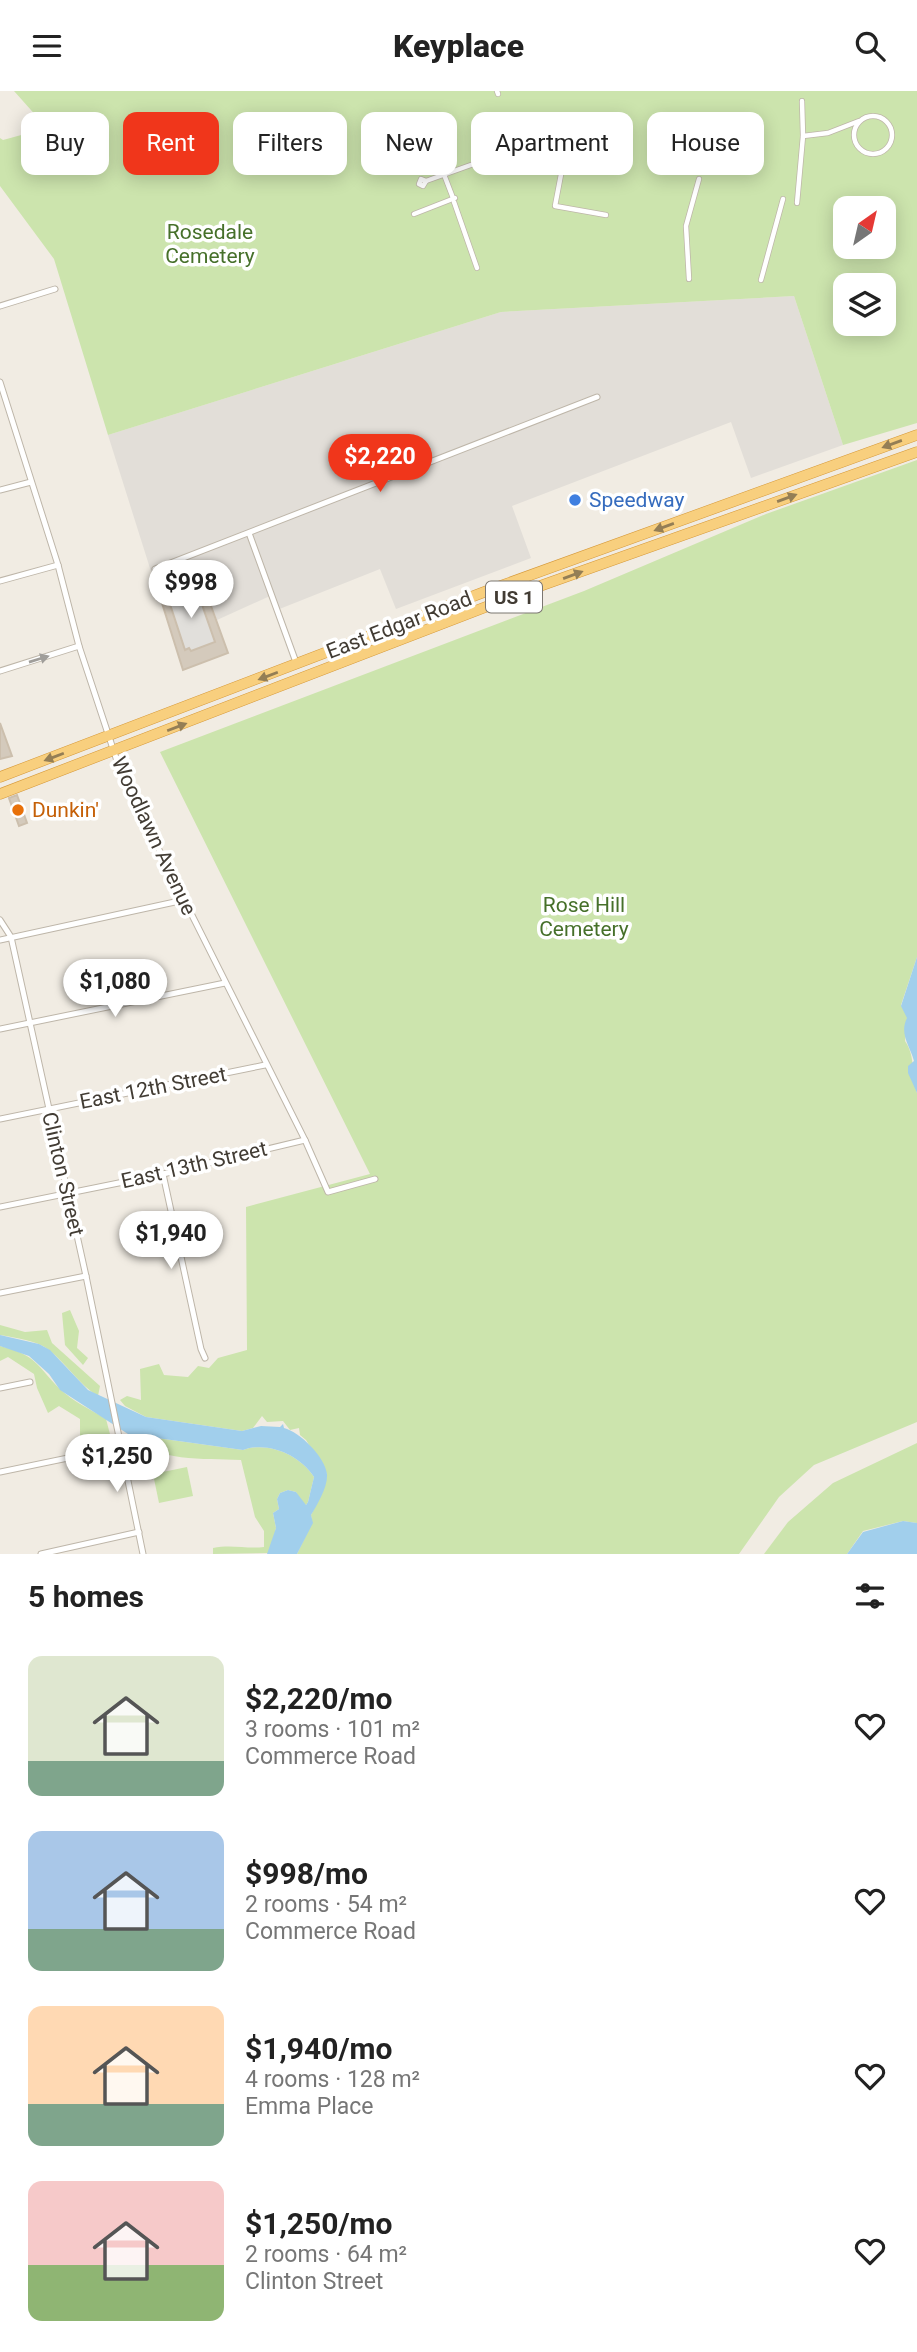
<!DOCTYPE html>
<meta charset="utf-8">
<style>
body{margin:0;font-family:Roboto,sans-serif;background:#f2f2f2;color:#222;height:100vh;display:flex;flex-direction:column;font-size:26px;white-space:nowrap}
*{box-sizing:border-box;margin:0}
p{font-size:23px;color:#767676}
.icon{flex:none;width:38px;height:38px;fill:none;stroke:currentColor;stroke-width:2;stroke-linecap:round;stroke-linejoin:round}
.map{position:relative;height:1463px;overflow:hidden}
.panel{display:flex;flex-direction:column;background:#fff;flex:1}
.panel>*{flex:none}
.top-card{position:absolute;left:21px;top:21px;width:875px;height:63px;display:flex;gap:14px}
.needle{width:46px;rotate:34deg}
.buttons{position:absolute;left:833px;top:105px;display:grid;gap:14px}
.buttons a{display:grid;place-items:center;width:63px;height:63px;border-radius:14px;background:#fff;box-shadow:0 4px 18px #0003;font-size:35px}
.price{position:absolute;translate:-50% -60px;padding:0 16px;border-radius:24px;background:#fff;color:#222;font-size:23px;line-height:46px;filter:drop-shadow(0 2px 4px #0008)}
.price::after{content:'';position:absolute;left:50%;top:42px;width:21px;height:16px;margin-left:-10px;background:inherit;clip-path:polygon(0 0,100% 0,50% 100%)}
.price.current{background:#f0361b;color:#fff}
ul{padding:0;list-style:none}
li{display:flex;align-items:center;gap:21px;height:175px;padding:0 28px}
li span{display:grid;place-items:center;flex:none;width:196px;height:140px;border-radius:14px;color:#555}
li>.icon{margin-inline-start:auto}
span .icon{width:84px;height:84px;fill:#fffc;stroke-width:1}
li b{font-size:30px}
h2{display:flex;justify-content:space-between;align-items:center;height:84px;padding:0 28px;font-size:30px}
.pill{padding:0 24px;border-radius:14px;background:#fff;box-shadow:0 4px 18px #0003;font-size:24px;line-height:63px}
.pill.current{background:#f0361b;color:#fff}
header{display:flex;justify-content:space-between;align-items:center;height:91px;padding:0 28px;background:#fff;font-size:32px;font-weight:800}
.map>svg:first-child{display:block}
.industrial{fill:#e2ded8}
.green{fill:#cce4ad;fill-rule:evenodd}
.parking{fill:#e1dfdb}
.water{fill:#a1cfec}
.building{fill:#d4cabc;stroke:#ccbfad;stroke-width:2;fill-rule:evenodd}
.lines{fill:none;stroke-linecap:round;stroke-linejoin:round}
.pedestrian-casing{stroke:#beb6a9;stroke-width:6}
.minor-casing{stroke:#beb6a9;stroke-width:7}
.trunk-casing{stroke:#d59838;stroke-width:11}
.pedestrian{stroke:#fff;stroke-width:4.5}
.minor{stroke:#fff;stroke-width:5}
.trunk{stroke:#f8cf7e;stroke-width:10}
.oneway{fill:#947e55}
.oneway2{fill:#a09e9a}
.shop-dot{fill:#3f7fe0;stroke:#fff;stroke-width:2.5}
.food-dot{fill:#e8710a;stroke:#fff;stroke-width:2.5}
.labels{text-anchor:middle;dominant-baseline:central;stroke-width:7;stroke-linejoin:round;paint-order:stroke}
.shield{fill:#fff;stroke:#7b7671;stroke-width:2}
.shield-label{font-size:19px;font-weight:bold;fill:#423c34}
.park-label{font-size:21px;fill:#46702a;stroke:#fff}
.shop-label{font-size:21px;fill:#366cbe;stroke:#fff;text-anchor:start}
.street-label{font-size:21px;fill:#423c34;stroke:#fff}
.food-label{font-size:21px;fill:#c56008;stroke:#fff;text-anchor:start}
</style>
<header><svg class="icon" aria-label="menu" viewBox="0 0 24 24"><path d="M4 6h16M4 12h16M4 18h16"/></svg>Keyplace<svg class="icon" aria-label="search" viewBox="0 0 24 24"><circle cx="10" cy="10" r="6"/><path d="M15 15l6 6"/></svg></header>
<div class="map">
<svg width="917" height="1463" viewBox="0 0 917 1463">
<rect width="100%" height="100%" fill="#f1ece3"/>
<polygon class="industrial" points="794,205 843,354 751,387 731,331 512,415 531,467 396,518 380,478 277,519 270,505 217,529 196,474 154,490 108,344 501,221"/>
<g class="green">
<path d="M14,0H917V332L843,354L794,205L501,221L108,344L54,168L0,95V47L3,49L47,37ZM845,117H884V156H845ZM845,194H884V233H845Z"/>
<path d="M917,369V866L901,914L908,927L905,950C916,966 911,984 917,1002V1331L814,1374L779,1406L739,1463H297L312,1432L311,1424L323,1399L327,1383L306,1349L300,1344L299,1337L290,1339L283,1330L267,1331L262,1325L253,1337L242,1340L146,1326L125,1315L120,1309L127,1305L141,1309L140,1278L159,1273L164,1284L188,1286L198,1275L209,1277L218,1267L247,1259L246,1116L370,1083L160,661L584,500L766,423Z"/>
<polygon points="70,1219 79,1240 77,1257 88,1267 83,1274 65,1254 62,1222"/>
<path d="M0,1234L25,1241L47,1239L52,1252L100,1295L98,1305C78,1293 67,1273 49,1259C36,1249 16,1247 0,1244Z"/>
<path d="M0,1255C37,1264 36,1274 60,1298C72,1310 92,1319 106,1328L111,1347L80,1354V1328L59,1315L48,1322L37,1297L34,1283L8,1266L0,1270Z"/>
<path d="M128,1343L243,1359C268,1350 300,1364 314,1386L308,1411L306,1414L301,1411L296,1401L288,1399L280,1402L277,1408L279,1418L273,1422L276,1437L270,1462L213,1463V1457C231,1453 246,1458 264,1456V1440L255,1426L241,1369C202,1367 158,1372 128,1343Z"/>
<polygon points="917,1352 917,1432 903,1430 863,1440 847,1463 764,1463 788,1431 833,1392"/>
<polygon points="187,1376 193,1405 159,1412 153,1383"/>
</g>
<polygon class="parking" points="193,488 215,551 191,560 189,557 185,559 165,498"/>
<g class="water">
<path d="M917,866V1002L908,982V975L914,970C910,955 899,943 907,927L901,915Z"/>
<path d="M0,1244L39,1253L50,1259L88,1299L146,1326L242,1340L261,1335L280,1336L283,1333L284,1337C300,1341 325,1366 327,1383C328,1396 317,1414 311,1424L313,1432L297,1463H267L276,1437L273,1422L279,1418L277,1408L280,1402L288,1399L296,1401L306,1414L308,1411L314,1386C300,1364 268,1350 243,1359L128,1343L60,1299L49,1283L29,1265L0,1255Z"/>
<polygon points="903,1430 917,1432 917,1463 847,1463 863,1441"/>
</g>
<g class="building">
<path d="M198,479L228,562L183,579L156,493ZM193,488L215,551L191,560L189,557L185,559L165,498Z"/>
<polygon points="0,632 12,665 0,668"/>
<polygon points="17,704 27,732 19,735 9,707"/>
</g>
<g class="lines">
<g class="pedestrian-casing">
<g id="pedestrian">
<polyline points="497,0 498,3"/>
<circle cx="873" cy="44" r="19"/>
<polyline points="803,45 828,42 859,30"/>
<polyline points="430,47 453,107"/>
<polyline points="566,57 555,115 606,124"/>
<circle cx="485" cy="69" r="3.5"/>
<polygon points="421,88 426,90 423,95 419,93"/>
<polyline points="426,90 482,70"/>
<polyline points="454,111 477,177"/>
<polyline points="797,112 803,45 802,10"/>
<polyline points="414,123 455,107"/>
<polyline points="689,188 686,135 699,88"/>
<polyline points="761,189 783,108"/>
</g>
</g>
<g class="minor-casing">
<g id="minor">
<polyline points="0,215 55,198"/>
<polyline points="0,291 58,474 79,555 122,685 305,1049 328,1101 375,1088"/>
<polyline points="0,399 31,391"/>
<polyline points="249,442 297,574"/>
<polyline points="155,478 597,306"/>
<polyline points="0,490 58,474"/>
<polyline points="0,580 79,555"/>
<polyline points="0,829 11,846 86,1185 143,1463"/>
<polyline points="0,849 184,809"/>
<polyline points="0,938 225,892"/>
<polyline points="0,1028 265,974"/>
<polyline points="163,1083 201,1258 205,1267"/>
<polyline points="0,1116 163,1083 305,1049"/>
<polyline points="0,1202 86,1185"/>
<polyline points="0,1297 30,1291"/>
<polyline points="0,1381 121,1356"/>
<polyline points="41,1463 139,1441"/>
</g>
</g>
<g class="trunk-casing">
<g id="trunk">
<polyline points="0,686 492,498 917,344"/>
<polyline points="0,703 540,495 917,361"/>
</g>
</g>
<use href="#pedestrian" class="pedestrian"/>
<use href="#minor" class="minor"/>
<use href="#trunk" class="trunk"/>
</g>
<defs><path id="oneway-solid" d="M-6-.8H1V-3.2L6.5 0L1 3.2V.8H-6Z" transform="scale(1.75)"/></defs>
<g class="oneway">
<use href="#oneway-solid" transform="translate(892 353) rotate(160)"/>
<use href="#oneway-solid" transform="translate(787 407) rotate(-20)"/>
<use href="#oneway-solid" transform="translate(664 436) rotate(160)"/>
<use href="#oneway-solid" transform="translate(573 484) rotate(-20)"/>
<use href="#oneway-solid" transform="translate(268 585) rotate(159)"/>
<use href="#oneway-solid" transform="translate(177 636) rotate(-21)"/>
<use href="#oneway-solid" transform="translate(54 666) rotate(159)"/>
</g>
<use class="oneway2" href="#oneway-solid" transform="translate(39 568) rotate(-17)"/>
<circle class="shop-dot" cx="575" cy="409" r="7"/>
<circle class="food-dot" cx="18" cy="719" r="7"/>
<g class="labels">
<rect class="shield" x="486" y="490.5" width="56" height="31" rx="5"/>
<g class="shield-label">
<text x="514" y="506">US 1</text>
</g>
<g class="park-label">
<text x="210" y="141">Rosedale<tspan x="210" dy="24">Cemetery</tspan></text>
<text x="584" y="814">Rose Hill<tspan x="584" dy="24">Cemetery</tspan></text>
</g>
<g class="shop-label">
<text x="589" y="409">Speedway</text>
</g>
<g class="street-label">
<text transform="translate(399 534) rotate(-21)">East Edgar Road</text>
<text transform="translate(154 745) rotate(65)">Woodlawn Avenue</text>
<text transform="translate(153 997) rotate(-11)">East 12th Street</text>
<text transform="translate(194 1074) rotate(-13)">East 13th Street</text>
<text transform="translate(63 1083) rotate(77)">Clinton Street</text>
</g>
<g class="food-label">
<text x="32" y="719">Dunkin'</text>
</g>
</g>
</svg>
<div class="buttons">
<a><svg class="needle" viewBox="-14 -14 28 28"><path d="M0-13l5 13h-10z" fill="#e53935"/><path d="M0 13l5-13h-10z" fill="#767676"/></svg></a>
<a><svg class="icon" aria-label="layers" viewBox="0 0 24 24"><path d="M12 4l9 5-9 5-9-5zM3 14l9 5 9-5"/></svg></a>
</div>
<b class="price current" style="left:380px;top:403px">$2,220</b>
<b class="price" style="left:191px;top:529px">$998</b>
<b class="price" style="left:115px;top:928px">$1,080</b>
<b class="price" style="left:171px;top:1180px">$1,940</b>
<b class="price" style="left:117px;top:1403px">$1,250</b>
<div class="top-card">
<a class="pill">Buy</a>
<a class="pill current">Rent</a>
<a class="pill">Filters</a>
<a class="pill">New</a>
<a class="pill">Apartment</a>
<a class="pill">House</a>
</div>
</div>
<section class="panel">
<h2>5 homes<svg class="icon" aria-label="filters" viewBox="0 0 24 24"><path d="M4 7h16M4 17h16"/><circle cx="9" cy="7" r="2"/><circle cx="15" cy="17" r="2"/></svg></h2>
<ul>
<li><span style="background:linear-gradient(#dfe7d0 75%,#7fa58c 0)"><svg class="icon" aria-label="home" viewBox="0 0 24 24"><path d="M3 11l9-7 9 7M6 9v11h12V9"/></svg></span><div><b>$2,220/mo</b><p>3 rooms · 101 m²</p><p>Commerce Road</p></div><svg class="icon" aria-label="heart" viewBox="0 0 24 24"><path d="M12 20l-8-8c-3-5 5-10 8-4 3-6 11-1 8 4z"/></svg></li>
<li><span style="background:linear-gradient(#a9c7e8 70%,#7fa58c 0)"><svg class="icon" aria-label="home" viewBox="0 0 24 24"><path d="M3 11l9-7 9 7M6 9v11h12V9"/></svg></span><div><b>$998/mo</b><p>2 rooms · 54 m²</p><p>Commerce Road</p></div><svg class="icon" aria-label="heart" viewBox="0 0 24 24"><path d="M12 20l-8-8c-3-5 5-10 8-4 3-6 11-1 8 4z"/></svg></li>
<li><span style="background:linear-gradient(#ffd9b3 70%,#7fa58c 0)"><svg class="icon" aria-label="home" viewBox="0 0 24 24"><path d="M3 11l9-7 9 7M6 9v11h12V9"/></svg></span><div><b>$1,940/mo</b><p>4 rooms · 128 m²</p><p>Emma Place</p></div><svg class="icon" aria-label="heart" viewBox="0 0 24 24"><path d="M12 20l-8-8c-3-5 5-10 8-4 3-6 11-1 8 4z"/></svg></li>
<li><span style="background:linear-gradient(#f6c9c9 60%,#8fb573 0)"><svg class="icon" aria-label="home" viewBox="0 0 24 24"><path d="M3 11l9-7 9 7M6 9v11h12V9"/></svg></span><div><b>$1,250/mo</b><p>2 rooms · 64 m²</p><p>Clinton Street</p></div><svg class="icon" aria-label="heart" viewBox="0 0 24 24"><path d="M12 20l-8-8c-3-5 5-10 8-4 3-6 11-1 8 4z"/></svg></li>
</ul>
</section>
